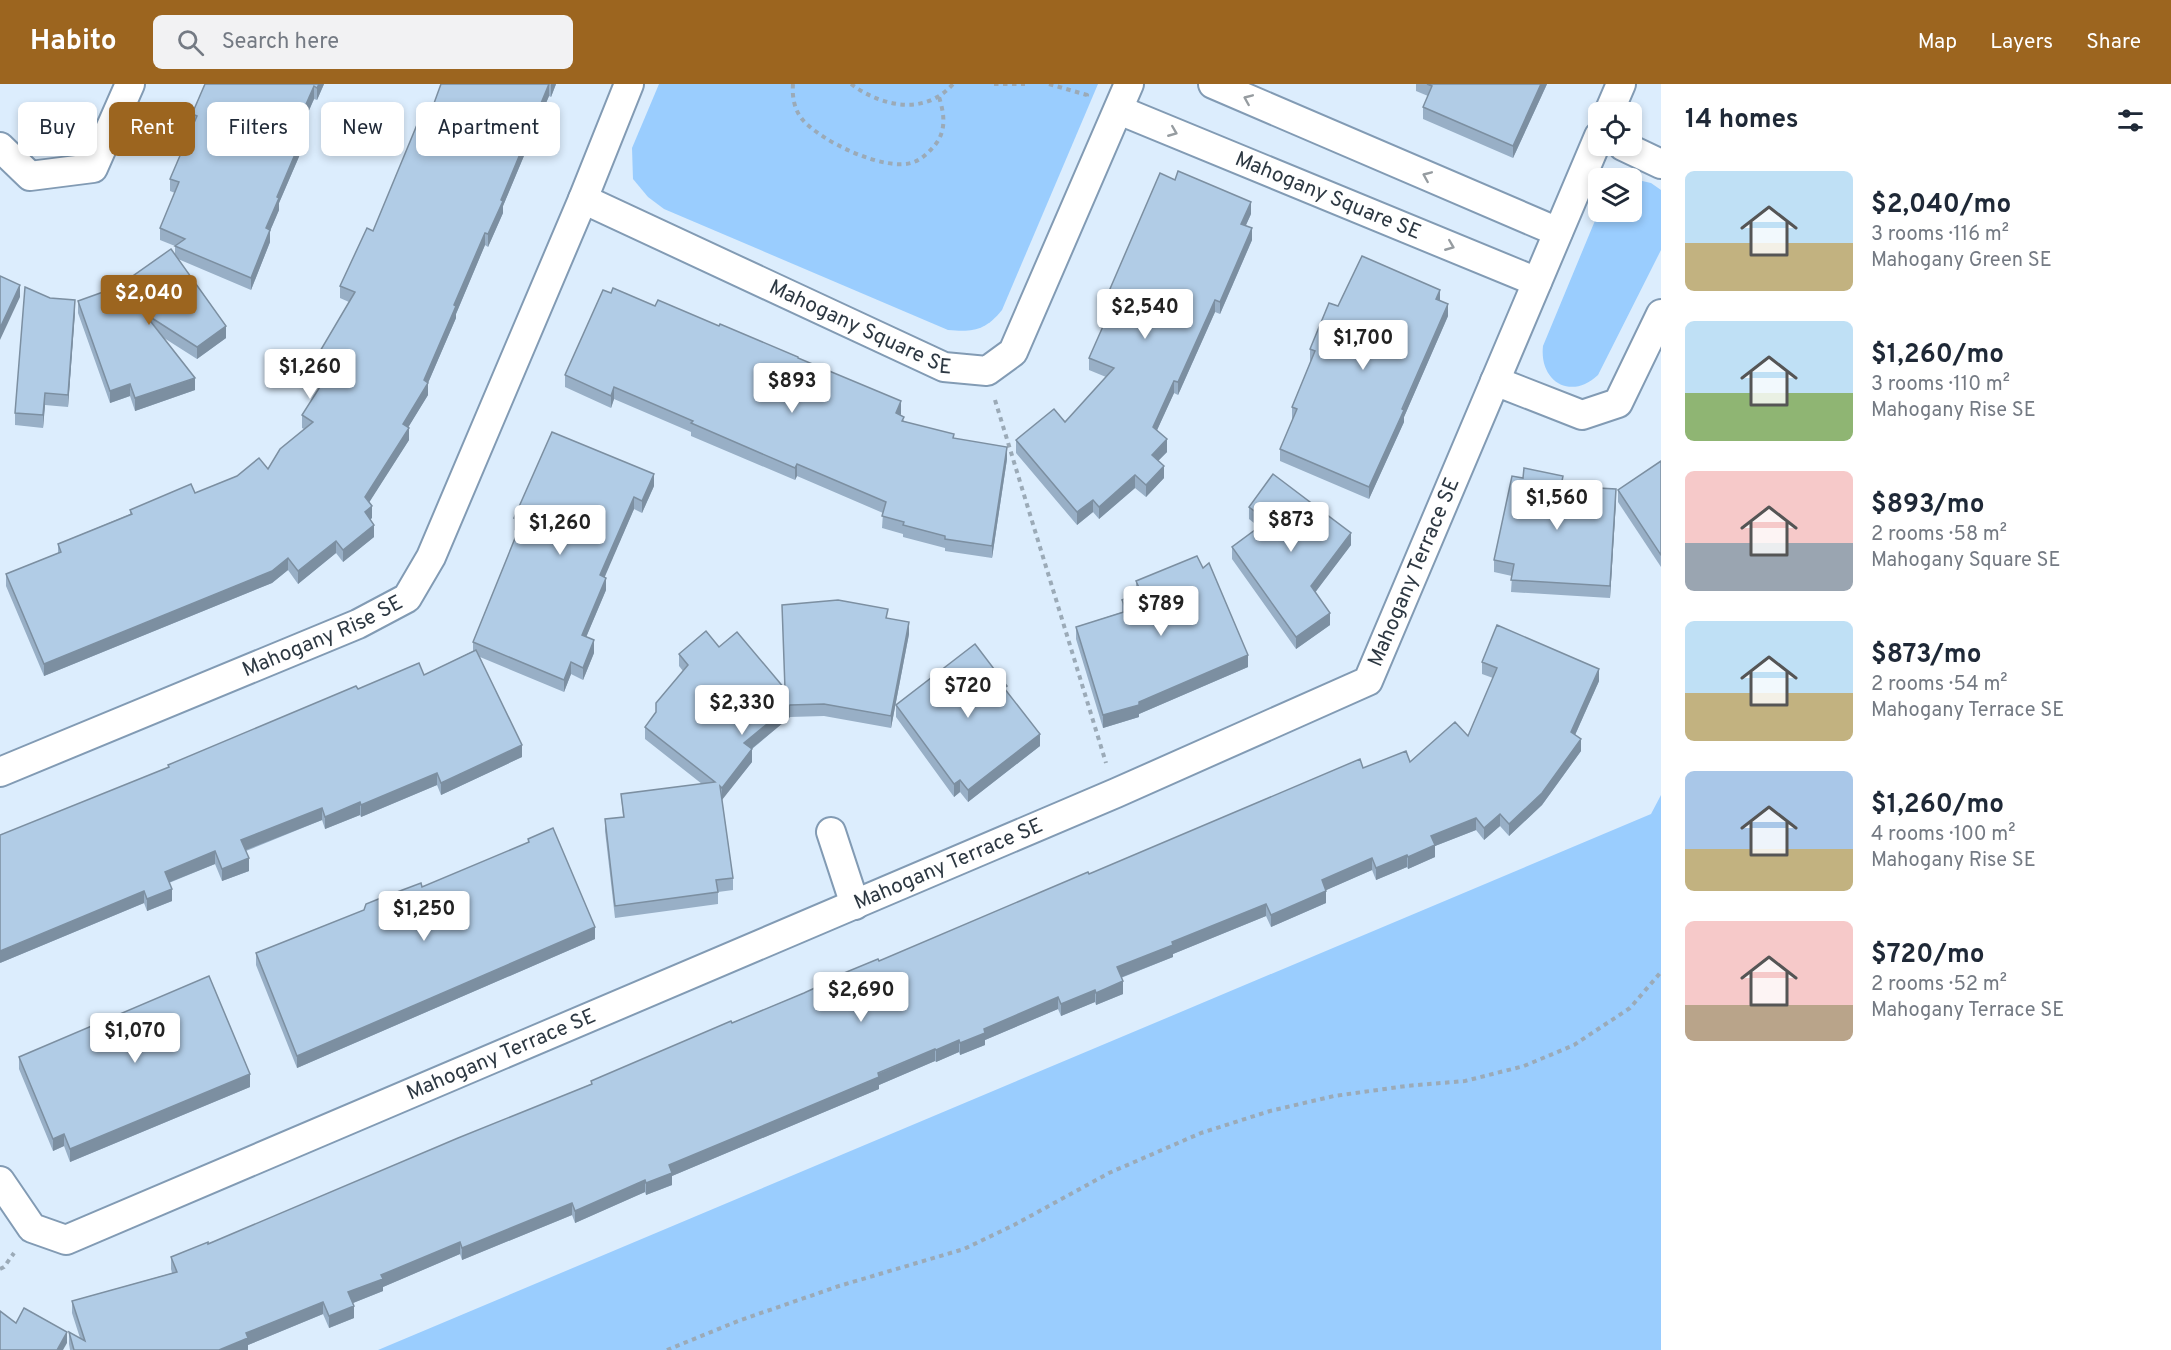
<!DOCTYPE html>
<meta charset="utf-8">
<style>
body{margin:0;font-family:Overpass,sans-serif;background:#f2f2f3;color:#1f2937;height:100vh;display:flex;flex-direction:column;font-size:22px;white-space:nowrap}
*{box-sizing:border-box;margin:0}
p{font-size:20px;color:#747a83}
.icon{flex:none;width:33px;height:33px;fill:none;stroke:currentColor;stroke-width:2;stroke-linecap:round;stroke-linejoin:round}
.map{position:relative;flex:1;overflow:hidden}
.panel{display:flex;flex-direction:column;background:#fff;width:510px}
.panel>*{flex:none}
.banner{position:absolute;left:18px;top:18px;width:570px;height:54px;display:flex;gap:12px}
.fabs{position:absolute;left:1588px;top:18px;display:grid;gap:12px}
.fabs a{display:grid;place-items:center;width:54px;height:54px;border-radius:9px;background:#fff;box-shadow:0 3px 9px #0003;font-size:30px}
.price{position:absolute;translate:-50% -51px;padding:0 14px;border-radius:6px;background:#fff;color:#222;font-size:20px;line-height:39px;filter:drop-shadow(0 2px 3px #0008)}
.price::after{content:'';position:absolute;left:50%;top:36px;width:18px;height:14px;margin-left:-9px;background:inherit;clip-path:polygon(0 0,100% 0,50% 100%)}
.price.on{background:#9c651f;color:#fff}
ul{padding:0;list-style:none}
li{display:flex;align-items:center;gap:18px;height:150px;padding:0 24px}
li span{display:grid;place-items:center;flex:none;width:168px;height:120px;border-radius:9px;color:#555}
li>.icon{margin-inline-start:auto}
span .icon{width:72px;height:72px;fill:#fffc;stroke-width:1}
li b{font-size:26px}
h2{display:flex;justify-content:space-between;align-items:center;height:72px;padding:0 24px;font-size:26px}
.chip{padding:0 21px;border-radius:9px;background:#fff;box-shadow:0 3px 9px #0003;font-size:21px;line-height:54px}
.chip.on{background:#9c651f;color:#fff}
header{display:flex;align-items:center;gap:36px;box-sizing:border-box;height:84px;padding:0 30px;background:#9c651f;color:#fff}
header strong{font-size:28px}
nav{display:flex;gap:33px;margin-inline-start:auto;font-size:21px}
.search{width:420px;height:54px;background:#f2f2f3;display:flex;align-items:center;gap:15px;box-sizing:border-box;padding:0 21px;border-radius:9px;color:#747a83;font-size:22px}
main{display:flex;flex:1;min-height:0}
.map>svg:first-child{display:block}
.green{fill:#9acdfe}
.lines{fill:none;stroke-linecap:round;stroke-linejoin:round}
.street-casing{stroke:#829bb4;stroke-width:32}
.path{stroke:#9baab7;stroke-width:4;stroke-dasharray:4.5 4.5;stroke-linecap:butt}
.street{stroke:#fff;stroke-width:28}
.wall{fill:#98afc6}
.shaded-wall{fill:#7c8fa1}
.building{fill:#b1cce6;stroke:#7c8fa1;stroke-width:1.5}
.oneway{stroke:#969ca0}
.labels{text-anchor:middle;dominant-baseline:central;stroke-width:6;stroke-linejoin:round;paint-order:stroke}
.street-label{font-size:21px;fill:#2d3842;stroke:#fff}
</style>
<header>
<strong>Habito</strong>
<div class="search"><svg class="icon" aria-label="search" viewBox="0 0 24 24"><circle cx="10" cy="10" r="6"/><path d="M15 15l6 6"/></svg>Search here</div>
<nav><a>Map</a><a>Layers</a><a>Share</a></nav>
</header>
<main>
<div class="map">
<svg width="1661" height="1266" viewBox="0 0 1661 1266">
<rect width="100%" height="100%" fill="#dcedfd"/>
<g class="green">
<path d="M659,0H1098L1002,226C985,247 973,248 948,246L664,125L648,113L633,95L632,64Z"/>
<path d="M1638,96L1651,99L1661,106V166L1598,291C1571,317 1539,297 1543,262L1599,127L1632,128V97Z"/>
<polygon points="1661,711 1661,1266 378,1266 1651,730"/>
</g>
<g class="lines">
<g class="street-casing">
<g id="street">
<path id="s1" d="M629,0L583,115L944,283L987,287L1013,268L1129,0"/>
<polyline points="1213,0 1558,148"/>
<path id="s2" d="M1119,26L1537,198"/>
<polyline points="1609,28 1621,0"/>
<polyline points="1623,62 1661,80"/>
<polyline points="0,63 30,92 93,84 130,0"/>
<polyline points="1495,297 1582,331 1618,319 1661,230"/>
<path id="s3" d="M0,688L358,540L407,514L431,473L583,115"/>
<polyline points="831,748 855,821"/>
<path id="s4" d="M0,1097L32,1144L66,1156L1116,709L1368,597L1599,52"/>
</g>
</g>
<g class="path">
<path d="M793,0C792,12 794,25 802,35C820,57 886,89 914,78C922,75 929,68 935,61C947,46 944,29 939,13"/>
<path d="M851,0C882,23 925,32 953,0"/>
<polyline points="994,0 1025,0"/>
<polyline points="1049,0 1087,11 1085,15"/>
<polyline points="995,316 1106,679"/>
<polyline points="0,1185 4,1183 14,1169"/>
<polyline points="667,1266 738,1237 839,1202 964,1165 1014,1141 1109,1089 1201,1049 1270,1027 1334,1012 1406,1002 1465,997 1524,982 1574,961 1630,924 1661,888"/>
</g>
<use href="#street" class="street"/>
</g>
<g class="wall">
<polygon points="205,0 324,0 317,16 314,15 297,54 301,68 279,119 279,126 270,147 270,158 251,206 178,175 226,254 197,275 164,254 195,306 135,327 130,312 110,319 78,229 78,217 117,203 175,170 175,162 160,156 160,144 175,109 170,107 170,95 192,43 192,30"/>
<polygon points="441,0 556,0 551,13 549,12 503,122 503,129 488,163 485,161 456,230 456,234 428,299 428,311 408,343 409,356 369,418 372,434 370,435 374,453 343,478 336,469 298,500 288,486 272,499 44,592 6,502 6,490 58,469 58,460 130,430 130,426 195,409 268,385 304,345 302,344 302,331 327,293 316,286 316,274 349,218 340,214 340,202 373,147 433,22"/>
<polygon points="1416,0 1547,0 1513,74 1423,35 1423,23 1428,12 1416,7"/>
<polygon points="1251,130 1246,141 1252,156 1220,230 1215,228 1178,311 1174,309 1157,346 1167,368 1158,377 1164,394 1146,413 1135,404 1099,435 1093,428 1077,441 1016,369 1016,356 1065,338 1106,293 1089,286 1089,274 1104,241 1100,240 1100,228"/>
<polygon points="611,209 719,242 798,274 901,330 900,331 904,337 954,354 1007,375 992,474 945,467 945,464 903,453 903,450 882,444 883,429 797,392 795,396 691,352 691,348 614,315 611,324 565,303 565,291"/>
<polygon points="1440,217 1448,232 1404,333 1404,338 1369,415 1280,377 1280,365 1293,335 1292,335 1292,323 1311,277 1310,277 1310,265 1338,222"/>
<polygon points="75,228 68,323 45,321 43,344 15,341 15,329"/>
<polygon points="1661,377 1661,483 1618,418 1618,406"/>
<polygon points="654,402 642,429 634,425 604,493 606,506 586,553 594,569 583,596 571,590 564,608 480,573 522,673 441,711 437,701 361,733 360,731 325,745 322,736 246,767 249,787 222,797 215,780 169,799 172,817 147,827 144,819 0,879 168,683 168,681 358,605 424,591 473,567 473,558 518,448 514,446 514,434"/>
<polygon points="1563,402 1616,417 1610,514 1511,508 1512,492 1494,488 1494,476"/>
<polygon points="1249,423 1351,461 1315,508 1330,541 1296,565 1232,475 1232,463 1259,443 1249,435"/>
<polygon points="1136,497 1248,583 1139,630 1139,633 1103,644 1076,555 1076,543 1122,528 1122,516 1136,510"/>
<polygon points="782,521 888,534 909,550 891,644 824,632 790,633 752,665 752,678 722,715 733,794 733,806 718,808 718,820 615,834 605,747 605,735 623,733 621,710 702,700 645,655 645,643 656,629 656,619 683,587 679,582 679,570 719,563 785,605"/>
<polygon points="1482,578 1599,597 1575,651 1581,667 1542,721 1509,752 1500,742 1484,756 1476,746 1435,762 1435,773 1408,785 1407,783 1376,796 1372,786 1326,806 1326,819 1271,843 1266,832 1173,870 1173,873 1121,894 1123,910 1096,921 1095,918 1061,932 1058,925 985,956 985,961 960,971 959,968 936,978 935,977 879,1001 879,1005 672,1092 672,1101 646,1111 645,1108 575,1139 572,1131 462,1176 460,1170 383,1203 383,1207 353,1219 354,1234 329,1244 323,1230 248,1261 247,1266 70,1266 69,1260 69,1248 80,1254 72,1229 72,1217 172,1189 171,1185 171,1173 208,1160 591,1000 591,997 804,909 844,891 844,889 879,877 1089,790 1363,684 1410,678 1468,652 1493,594 1482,590"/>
<polygon points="1007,607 1040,662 968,718 960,708 954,713 896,633 896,621"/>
<polygon points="528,755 595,855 297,984 256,881 256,869 422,803 528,759"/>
<polygon points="19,973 250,1003 70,1078 64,1062 53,1067 19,985"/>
</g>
<g class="shaded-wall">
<polygon points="319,0 324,0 317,16 317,4"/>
<polygon points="549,0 549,12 503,122 503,129 488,163 488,150 501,116"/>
<polygon points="551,0 556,0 551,13"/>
<polygon points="1541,0 1547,0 1513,74 1513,62"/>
<polygon points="314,2 314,15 292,64 292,52"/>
<polygon points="301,56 301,68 279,119 279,126 270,147 270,158 251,206 251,194 266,144 277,113"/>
<polygon points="1251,118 1251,130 1241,152 1241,140"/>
<polygon points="1252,144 1252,156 1220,230 1220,218"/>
<polygon points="485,149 485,161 456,230 456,234 428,299 428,311 403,352 403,340 424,296 454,221"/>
<polygon points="20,201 20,213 0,256 0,244"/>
<polygon points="1440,206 1440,218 1436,215"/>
<polygon points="75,216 75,228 68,323 68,311"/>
<polygon points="1215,216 1215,228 1178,311 1178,298"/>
<polygon points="1448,220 1448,232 1404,333 1404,338 1369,415 1369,403"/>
<polygon points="226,242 226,254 197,275 197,263"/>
<polygon points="195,294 195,306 135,327 135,314"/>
<polygon points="1174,297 1174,309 1153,355 1153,343"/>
<polygon points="130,300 130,312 110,319 110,307"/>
<polygon points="614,303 614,315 611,324 611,312"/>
<polygon points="45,309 45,321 43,344 43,331"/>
<polygon points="901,317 901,330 896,341 896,329"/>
<polygon points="409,344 409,356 365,425 365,413"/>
<polygon points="1167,355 1167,368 1152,383 1152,371"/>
<polygon points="1007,363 1007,375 992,474 992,462"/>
<polygon points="797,380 797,392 795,396 795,384"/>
<polygon points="1164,382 1164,394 1146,413 1146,401"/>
<polygon points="654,390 654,402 642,429 642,417"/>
<polygon points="1135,391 1135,404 1099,435 1099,423"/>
<polygon points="1616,405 1616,417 1610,514 1610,502"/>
<polygon points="634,413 634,425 600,504 600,491"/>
<polygon points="1093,416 1093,428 1077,441 1077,428"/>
<polygon points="372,422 372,434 365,440 365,428"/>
<polygon points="374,441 374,453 343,478 343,466"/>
<polygon points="1351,449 1351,461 1311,514 1311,502"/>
<polygon points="336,457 336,469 298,500 298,487"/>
<polygon points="288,474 288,486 272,499 44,592 44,580"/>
<polygon points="606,494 606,506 582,563 582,551"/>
<polygon points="1330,529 1330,541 1296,565 1296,553"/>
<polygon points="909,538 909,550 891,644 891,632"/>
<polygon points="594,556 594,569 583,596 583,584"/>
<polygon points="1248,571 1248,583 1139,630 1139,633 1103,644 1103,631 1139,618"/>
<polygon points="571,578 571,590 564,608 564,596"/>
<polygon points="1599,585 1599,597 1571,660 1571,648"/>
<polygon points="790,621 790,633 744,671 744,659"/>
<polygon points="1040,650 1040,662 968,718 968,706"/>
<polygon points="1581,655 1581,667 1542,721 1509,752 1509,740"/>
<polygon points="522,661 522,673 441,711 441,699"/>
<polygon points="752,665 752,678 722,716 722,704"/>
<polygon points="437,689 437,701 361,733 361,721"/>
<polygon points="960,696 960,708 954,713 954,700"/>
<polygon points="360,718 360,731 325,745 325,733"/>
<polygon points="322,724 322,736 241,768 241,756"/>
<polygon points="1500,730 1500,742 1484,756 1484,744"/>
<polygon points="1476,734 1476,746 1435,762 1435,773 1408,785 1408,773 1431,752"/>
<polygon points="215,767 215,780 165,800 165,788"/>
<polygon points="1407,771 1407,783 1376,796 1376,784"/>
<polygon points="249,774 249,787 222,797 222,785"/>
<polygon points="1372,774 1372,786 1322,808 1322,796"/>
<polygon points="172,805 172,817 147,827 147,815"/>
<polygon points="144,807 144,819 0,879 0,867"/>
<polygon points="1326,807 1326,819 1271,843 1271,831"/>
<polygon points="1266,820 1266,832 1173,870 1173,873 1117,895 1117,883 1172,858"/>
<polygon points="595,843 595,855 297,984 297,972"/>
<polygon points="1123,897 1123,910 1096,921 1096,909"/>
<polygon points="1095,906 1095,918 1061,932 1061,920"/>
<polygon points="1058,913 1058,925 985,956 985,961 960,971 960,959 984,945"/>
<polygon points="959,956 959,968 936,978 936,966"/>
<polygon points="935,965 935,977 879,1001 879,1005 672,1092 672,1101 646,1111 646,1099 669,1081"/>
<polygon points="250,990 250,1003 70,1078 70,1065"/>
<polygon points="64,1050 64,1062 53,1067 53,1055"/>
<polygon points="645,1096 645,1108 575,1139 575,1127"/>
<polygon points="572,1119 572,1131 462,1176 462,1164"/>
<polygon points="460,1158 460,1170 383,1203 383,1207 348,1221 348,1208 381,1191"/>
<polygon points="323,1218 323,1230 248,1261 248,1266 219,1266 246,1249"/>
<polygon points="354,1222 354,1234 329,1244 329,1232"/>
<polygon points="67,1248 67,1259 63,1266 57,1266"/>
</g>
<g class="building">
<polygon points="205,0 319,0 317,4 314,2 292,52 301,56 277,113 279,114 266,144 270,146 251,194 175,162 185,155 160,144 179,98 170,95 197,32 192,30"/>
<polygon points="441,0 549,0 501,116 503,117 488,150 485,149 454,221 456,222 424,296 428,299 403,340 409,344 365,413 372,422 365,428 374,441 343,466 336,457 298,487 288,474 272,487 44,580 6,490 61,468 58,460 132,430 130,426 191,400 195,409 237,392 259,374 268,385 280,365 313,338 302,331 332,284 316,274 355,208 340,202 367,144 373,147 426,19 433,22"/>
<polygon points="1427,0 1541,0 1513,62 1423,23 1432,2"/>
<polygon points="1178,87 1251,118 1241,140 1252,144 1220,218 1215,216 1178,298 1174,297 1153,343 1167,355 1152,371 1164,382 1146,401 1135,391 1099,423 1093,416 1077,428 1016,356 1054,325 1065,338 1114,284 1089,274 1108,231 1100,228 1160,89 1175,96"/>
<polygon points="171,165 226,242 197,263 144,229 195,294 135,314 130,300 110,307 78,217 117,203"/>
<polygon points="1362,172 1440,206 1436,215 1448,220 1402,325 1404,326 1369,403 1280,365 1297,325 1292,323 1315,267 1310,265 1329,219 1338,222"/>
<polygon points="0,192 20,201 0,244"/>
<polygon points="25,203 50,214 75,216 68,311 45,309 43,331 15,329"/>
<polygon points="613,204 655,222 658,216 719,242 720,240 798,273 798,274 901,317 896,329 904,333 902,337 954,350 953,354 1007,363 992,462 945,455 945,452 903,441 904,438 882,432 886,418 797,380 795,384 691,339 693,337 614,303 611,312 565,291 603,206 611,209"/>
<polygon points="552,348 654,390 642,417 634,413 600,491 606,494 582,551 594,556 583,584 571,578 564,596 473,558 522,437 514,434"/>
<polygon points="1661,377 1661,471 1618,406"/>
<polygon points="1524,384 1563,392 1561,402 1616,405 1610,502 1511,496 1514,480 1494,476 1512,392 1523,394"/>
<polygon points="1273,390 1351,449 1311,502 1330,529 1296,553 1232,463 1267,437 1249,423"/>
<polygon points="1197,472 1203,484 1209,479 1248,571 1139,618 1139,621 1103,631 1076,543 1127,527 1122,516 1141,508 1136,497"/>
<polygon points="838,516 888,525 886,534 909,538 891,632 824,620 790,621 744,659 752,665 722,704 720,702 733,794 716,796 718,808 615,822 605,735 624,733 621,710 715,698 645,643 656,628 656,619 688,581 679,570 706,547 719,563 737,548 785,605 782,521"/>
<polygon points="1497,541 1599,585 1571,648 1581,655 1542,709 1509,740 1500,730 1484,744 1476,734 1431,752 1435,761 1408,773 1407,771 1376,784 1372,774 1322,796 1326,807 1271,831 1266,820 1172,858 1173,861 1117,883 1123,897 1096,909 1095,906 1061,920 1058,913 984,945 985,949 960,959 959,956 936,966 935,965 878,989 879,993 669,1081 672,1089 646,1099 645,1096 575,1127 572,1119 462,1164 460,1158 381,1191 383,1195 348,1208 354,1222 329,1232 323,1218 246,1249 248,1254 219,1266 74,1266 69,1248 85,1257 72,1217 177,1188 171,1173 208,1158 208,1160 458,1054 592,1000 591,997 731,937 732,939 804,909 845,890 844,889 878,875 879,877 1088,788 1089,790 1360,675 1363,684 1406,667 1410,678 1455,638 1468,652 1497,584 1482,578"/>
<polygon points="975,560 1007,602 1004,604 1040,650 968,706 960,696 954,700 896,621"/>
<polygon points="476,566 522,661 441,699 437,689 361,721 360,718 325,733 322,724 241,756 249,774 222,785 215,767 165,788 172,805 147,815 144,807 0,867 0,751 169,683 168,681 356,602 358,605 419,579 424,591"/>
<polygon points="553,744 595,843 297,972 256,869 364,826 366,820 381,814 421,799 422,803 529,758 528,755"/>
<polygon points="209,892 250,990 70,1065 64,1050 53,1055 19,973"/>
<polygon points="24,1224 67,1248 57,1266 0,1266 0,1227 16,1239"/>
</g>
<defs><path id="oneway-chevron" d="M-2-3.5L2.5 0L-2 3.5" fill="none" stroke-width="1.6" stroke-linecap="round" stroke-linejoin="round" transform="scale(1.5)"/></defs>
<g class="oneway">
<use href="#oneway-chevron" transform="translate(1248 15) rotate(-157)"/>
<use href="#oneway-chevron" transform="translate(1173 48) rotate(22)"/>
<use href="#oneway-chevron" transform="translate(1427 92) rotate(-157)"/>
<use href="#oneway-chevron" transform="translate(1450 162) rotate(22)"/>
</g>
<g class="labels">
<g class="street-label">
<text stroke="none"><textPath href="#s2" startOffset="226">Mahogany Square SE</textPath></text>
<text stroke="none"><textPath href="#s1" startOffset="430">Mahogany Square SE</textPath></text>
<text stroke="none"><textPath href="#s4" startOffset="1628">Mahogany Terrace SE</textPath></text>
<text stroke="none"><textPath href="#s3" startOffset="350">Mahogany Rise SE</textPath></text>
<text stroke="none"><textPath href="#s4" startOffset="1052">Mahogany Terrace SE</textPath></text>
<text stroke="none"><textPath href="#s4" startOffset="566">Mahogany Terrace SE</textPath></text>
</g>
</g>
</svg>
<div class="fabs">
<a><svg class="icon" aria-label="locate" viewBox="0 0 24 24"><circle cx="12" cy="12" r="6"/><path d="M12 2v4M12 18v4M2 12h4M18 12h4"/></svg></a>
<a><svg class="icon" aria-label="layers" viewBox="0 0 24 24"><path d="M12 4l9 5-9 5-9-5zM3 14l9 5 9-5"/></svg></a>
</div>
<b class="price on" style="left:149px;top:242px">$2,040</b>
<b class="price" style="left:1145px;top:256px">$2,540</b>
<b class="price" style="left:1363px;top:287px">$1,700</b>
<b class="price" style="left:310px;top:316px">$1,260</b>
<b class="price" style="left:792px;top:330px">$893</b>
<b class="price" style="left:1557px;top:447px">$1,560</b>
<b class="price" style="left:1291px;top:469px">$873</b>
<b class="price" style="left:560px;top:472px">$1,260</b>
<b class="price" style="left:1161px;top:553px">$789</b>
<b class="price" style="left:968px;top:635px">$720</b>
<b class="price" style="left:742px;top:652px">$2,330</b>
<b class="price" style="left:424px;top:858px">$1,250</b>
<b class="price" style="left:861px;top:939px">$2,690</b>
<b class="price" style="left:135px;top:980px">$1,070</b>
<div class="banner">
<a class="chip">Buy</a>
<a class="chip on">Rent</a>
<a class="chip">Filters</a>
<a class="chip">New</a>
<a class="chip">Apartment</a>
</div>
</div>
<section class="panel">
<h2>14 homes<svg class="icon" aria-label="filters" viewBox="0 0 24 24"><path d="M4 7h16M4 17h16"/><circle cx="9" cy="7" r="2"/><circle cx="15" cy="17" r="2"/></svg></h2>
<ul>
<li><span style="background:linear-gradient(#bfe0f5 60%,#c2b280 0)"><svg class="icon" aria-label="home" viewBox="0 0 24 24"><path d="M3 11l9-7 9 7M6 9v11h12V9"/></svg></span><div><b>$2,040/mo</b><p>3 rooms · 116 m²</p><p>Mahogany Green SE</p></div></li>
<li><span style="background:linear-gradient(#bfe0f5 60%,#8fb573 0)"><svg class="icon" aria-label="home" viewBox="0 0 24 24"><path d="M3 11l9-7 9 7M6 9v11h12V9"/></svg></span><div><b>$1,260/mo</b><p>3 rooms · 110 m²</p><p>Mahogany Rise SE</p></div></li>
<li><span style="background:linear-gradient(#f6c9c9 60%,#9aa5b1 0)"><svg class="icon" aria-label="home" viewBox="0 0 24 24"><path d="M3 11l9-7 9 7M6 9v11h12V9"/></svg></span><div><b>$893/mo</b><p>2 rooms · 58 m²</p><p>Mahogany Square SE</p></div></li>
<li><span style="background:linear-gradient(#bfe0f5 60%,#c2b280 0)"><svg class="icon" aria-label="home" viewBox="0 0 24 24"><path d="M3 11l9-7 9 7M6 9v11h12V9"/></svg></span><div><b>$873/mo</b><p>2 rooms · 54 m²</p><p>Mahogany Terrace SE</p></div></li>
<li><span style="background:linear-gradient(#a9c7e8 65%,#c2b280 0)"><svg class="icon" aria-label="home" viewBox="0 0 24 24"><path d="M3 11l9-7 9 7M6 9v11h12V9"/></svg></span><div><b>$1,260/mo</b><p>4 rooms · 100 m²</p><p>Mahogany Rise SE</p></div></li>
<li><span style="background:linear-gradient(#f6c9c9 70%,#b9a48a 0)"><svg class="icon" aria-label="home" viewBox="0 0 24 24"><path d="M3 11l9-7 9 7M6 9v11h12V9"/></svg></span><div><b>$720/mo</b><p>2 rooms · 52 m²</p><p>Mahogany Terrace SE</p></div></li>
</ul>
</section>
</main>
